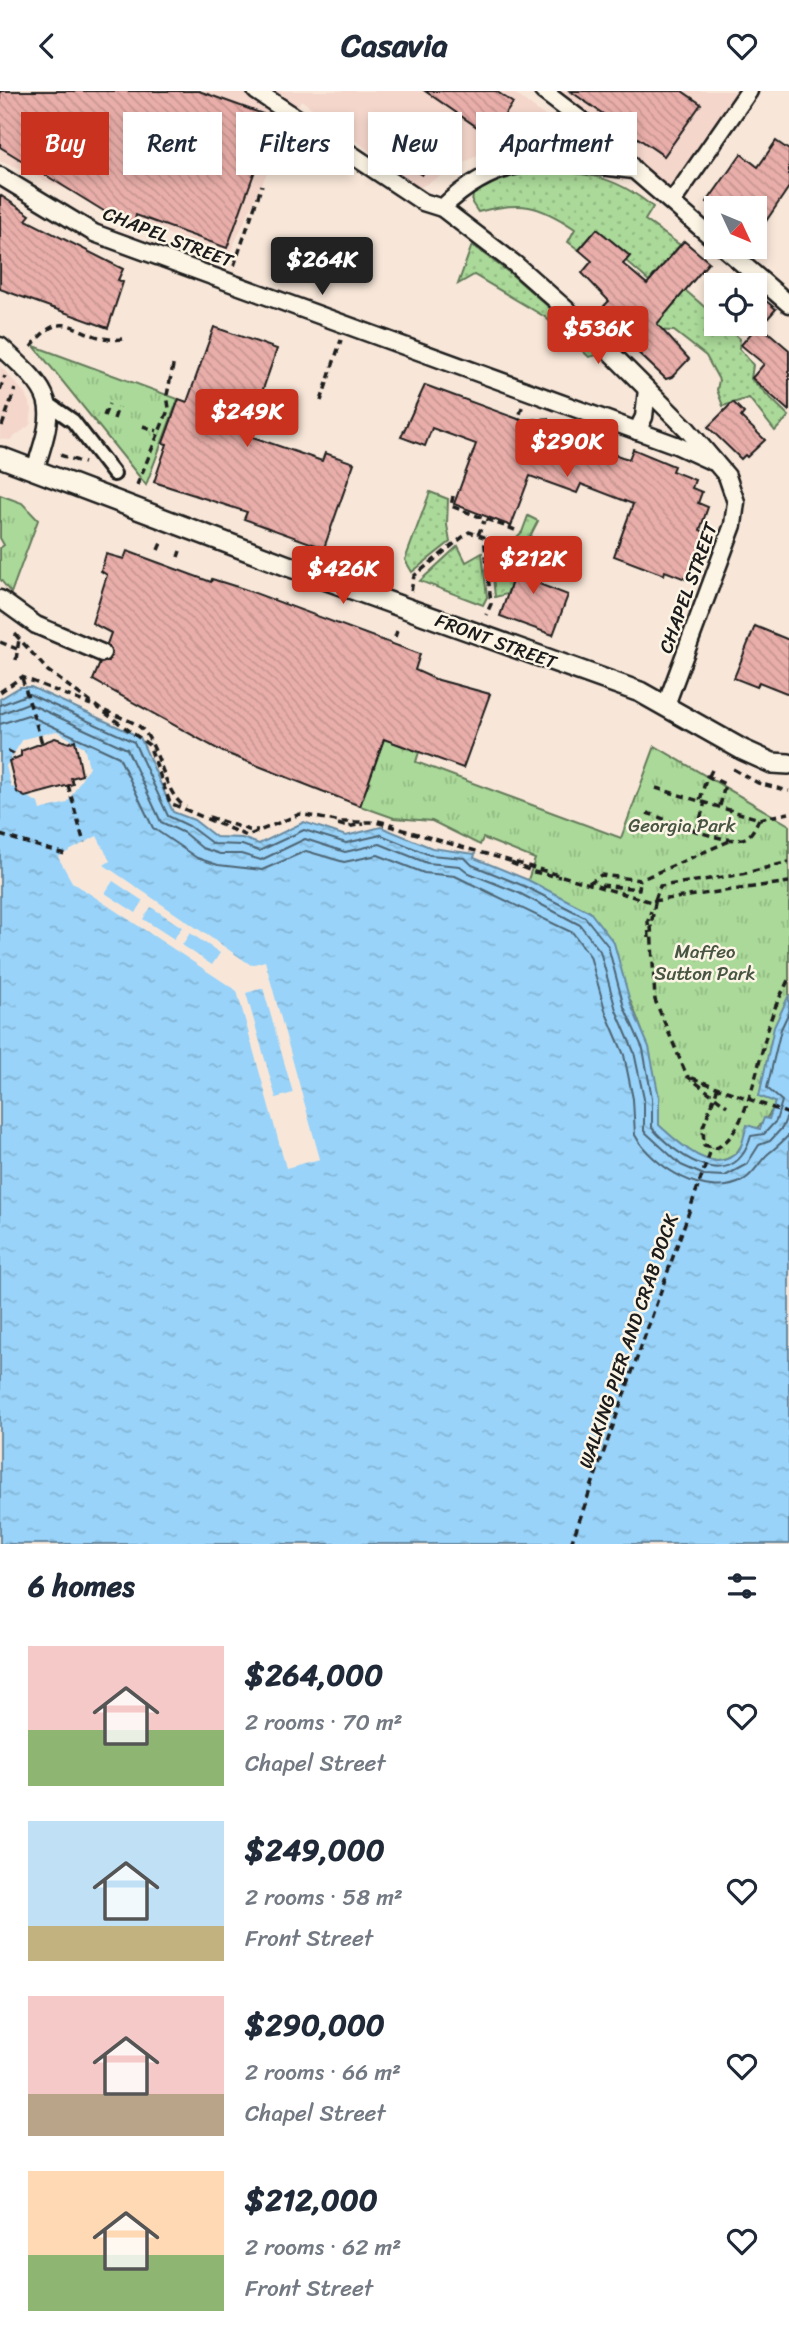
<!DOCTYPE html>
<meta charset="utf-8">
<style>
body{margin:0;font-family:Sriracha,sans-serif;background:#f6f6f7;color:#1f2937;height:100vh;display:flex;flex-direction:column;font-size:26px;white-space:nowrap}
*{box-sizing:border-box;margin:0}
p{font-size:23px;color:#747a83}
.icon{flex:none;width:38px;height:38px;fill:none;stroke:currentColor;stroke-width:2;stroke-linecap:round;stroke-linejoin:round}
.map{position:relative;height:1453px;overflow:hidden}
.sheet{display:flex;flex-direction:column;background:#fff;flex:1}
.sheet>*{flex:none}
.hud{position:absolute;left:21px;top:21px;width:747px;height:63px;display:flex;gap:14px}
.needle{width:46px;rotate:134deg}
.tools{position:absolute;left:704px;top:105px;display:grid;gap:14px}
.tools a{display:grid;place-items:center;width:63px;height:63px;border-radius:0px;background:#fff;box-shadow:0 4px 10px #0003;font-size:35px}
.price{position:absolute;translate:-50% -60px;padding:0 16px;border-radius:7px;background:#c8321e;color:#fff;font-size:23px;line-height:46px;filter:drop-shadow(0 2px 4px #0008)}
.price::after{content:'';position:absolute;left:50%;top:42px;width:21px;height:16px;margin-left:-10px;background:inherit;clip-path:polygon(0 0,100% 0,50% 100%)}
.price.active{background:#222;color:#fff}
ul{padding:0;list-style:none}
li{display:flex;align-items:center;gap:21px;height:175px;padding:0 28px}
li span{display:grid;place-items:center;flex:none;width:196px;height:140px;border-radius:0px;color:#555}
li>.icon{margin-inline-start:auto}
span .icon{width:84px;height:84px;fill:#fffc;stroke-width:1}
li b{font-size:30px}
h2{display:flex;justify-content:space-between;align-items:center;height:84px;padding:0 28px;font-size:30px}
.tag{padding:0 24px;border-radius:0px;background:#fff;box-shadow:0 4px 10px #0003;font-size:24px;line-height:63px}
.tag.active{background:#c8321e;color:#fff}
header{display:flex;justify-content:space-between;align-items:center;height:91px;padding:0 28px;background:#fff;font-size:32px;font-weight:700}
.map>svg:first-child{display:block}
.built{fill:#f4d6cb}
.grass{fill:url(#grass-dots);stroke:#637a5a;stroke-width:2}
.park{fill:url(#park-tufts);stroke:#637a5a;stroke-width:2}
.water{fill:url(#water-ripples);stroke:#678aa1;stroke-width:2}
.pier{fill:#f8e7d9;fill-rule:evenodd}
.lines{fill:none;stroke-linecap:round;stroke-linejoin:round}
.shore{stroke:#4e6574;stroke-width:2}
.building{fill:url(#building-back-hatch);stroke:#1c1c1c;stroke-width:2}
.pedestrian-casing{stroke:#1c1c1c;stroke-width:18}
.minor-casing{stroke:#1c1c1c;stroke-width:21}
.tertiary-casing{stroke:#1c1c1c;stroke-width:24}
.path{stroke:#1c1c1c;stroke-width:3.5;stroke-dasharray:7 5;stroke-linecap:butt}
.pedestrian{stroke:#fcf5e5;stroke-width:12}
.minor{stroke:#fcf5e5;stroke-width:16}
.tertiary{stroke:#fcf5e5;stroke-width:19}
.labels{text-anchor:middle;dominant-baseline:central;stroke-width:5;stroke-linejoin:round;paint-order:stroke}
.street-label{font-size:19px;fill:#1c1c1c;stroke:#fcf5e5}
.park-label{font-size:19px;fill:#475542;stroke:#fcf5e5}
</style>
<header><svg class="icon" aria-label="back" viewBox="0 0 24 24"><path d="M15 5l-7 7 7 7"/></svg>Casavia<svg class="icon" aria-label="heart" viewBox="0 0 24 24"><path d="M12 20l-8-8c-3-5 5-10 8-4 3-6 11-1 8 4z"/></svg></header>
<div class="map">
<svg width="789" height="1453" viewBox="0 0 789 1453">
<defs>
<pattern id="grass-dots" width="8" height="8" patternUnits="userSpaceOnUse" patternTransform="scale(1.75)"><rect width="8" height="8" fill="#aad999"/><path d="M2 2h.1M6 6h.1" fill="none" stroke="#92ba83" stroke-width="1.8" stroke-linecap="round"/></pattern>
<pattern id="park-tufts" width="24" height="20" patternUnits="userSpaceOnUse" patternTransform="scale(1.75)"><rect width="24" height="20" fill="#aad999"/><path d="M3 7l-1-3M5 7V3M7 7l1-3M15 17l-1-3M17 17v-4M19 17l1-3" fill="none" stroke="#92ba83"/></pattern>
<pattern id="water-ripples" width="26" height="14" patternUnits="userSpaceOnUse" patternTransform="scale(1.75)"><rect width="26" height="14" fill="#99d3f9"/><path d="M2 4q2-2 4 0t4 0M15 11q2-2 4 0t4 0" fill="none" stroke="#83b5d5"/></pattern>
<pattern id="building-back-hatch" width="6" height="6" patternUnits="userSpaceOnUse" patternTransform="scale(1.75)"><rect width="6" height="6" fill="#e9aea9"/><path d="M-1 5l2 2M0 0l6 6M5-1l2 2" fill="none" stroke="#c79591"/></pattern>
</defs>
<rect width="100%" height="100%" fill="#f8e7d9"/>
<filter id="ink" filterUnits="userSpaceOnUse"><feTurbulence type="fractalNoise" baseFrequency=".0143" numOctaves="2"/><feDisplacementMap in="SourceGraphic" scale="14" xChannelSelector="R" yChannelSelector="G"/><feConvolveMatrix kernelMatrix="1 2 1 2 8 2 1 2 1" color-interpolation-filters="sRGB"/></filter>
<g filter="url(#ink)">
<g class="built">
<polygon points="0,0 512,0 546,26 419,97 301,9 227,168 0,70"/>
<polygon points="543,0 749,0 672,111"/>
<polygon points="0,275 24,301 32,318 30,334 10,349 0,348"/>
</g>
<g class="grass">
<path d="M530,80C582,81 612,82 653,116L645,129L680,154L649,190L626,170L630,165L597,138L579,159L568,151L575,138C538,113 521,110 478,121L472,112L473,103L489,91Z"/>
<polygon points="472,154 511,183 595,257 597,264 589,266 545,226 474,184 458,193"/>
<polygon points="685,199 716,226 716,233 723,233 740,248 739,257 753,274 751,288 789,325 775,340 749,307 723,315 717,299 719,289 706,265 674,240 651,239"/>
<polygon points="430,401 448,408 447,434 450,451 412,481 405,469"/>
<polygon points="528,425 538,430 523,459 507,503 495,506 491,465 494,464 490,456 504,459 522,441"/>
<polygon points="458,455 466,471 482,462 487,506 483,514 420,490"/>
</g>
<g class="park">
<polygon points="34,255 178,308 146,394"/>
<polygon points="0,404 22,412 38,429 11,502 0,488 0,457 4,454 0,447"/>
<path d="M384,648L419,661L416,671L621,747L655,655L789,734V1016L776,1011C768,1030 758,1035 745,1049C741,1053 740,1059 735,1063C709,1085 677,1050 658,1034C661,958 620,889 590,821L531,792L528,789L535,768L483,747L480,754L432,730L394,727L360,715Z"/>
</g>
<path class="water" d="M20,596H31L140,646L173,721L194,729L216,746L242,747L259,753L304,731L346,745L381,736L432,757L475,763L474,767L528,789L590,821L614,852L631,914L649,956L659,1006V1034C677,1050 715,1089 739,1059C743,1053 744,1043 747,1034L760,1038L764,1027L769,1028L775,1011L759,1005L774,936L789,904V1453H0V608Z"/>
<g class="pier">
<polygon points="57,640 84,656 89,676 67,712 40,719 38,712 11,695 6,675 23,648"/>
<path d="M97,745L110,770L104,774L251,874L265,870L320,1068L286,1077L237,900L72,791L58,766ZM113,790L143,810L136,822L105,802ZM151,816L182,836L174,848L143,828ZM190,842L220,862L212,874L182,854ZM263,897L293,1002L276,1007L246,902Z"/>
</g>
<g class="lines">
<g class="shore">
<path d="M0,614L29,603L134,651L168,725L189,735L213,753L242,754L259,760L304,739L346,752L381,744L430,764L465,767L472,774L524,795L585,826L608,855L624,916L643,958L652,1007V1037C679,1068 734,1104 751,1045L764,1043L776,1030L782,1010L767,997L781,938L789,921"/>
<polyline points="0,623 28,612 127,658 161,731 184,742 202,757 220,763 241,763 261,769 305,748 345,761 380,753 427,772 460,775 469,782 519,802 580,834 600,860 616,919 634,961 644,1008 644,1040 681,1074 704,1084 725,1085 747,1073 759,1054 770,1050 782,1037 789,1021"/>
<path d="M0,633L28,624L119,666L153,737L197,767L218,774L262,779L306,760L344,771L378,764L424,782L455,785L573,842L590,865L606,922L624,964L633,1008L635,1044C652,1076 707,1109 742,1090C755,1083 759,1070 769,1062C776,1057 782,1051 789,1044"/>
</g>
</g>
<g class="building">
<polygon points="0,0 199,0 274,27 227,157 136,124 133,138 0,56"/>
<polygon points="425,0 496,0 513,12 490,45"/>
<polygon points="570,0 682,0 701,13 664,65"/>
<polygon points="413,35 442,53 422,84 393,65"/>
<polygon points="776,50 789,59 789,96 754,148 754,117 716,117 707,111 741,63 758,76"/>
<polygon points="0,104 30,124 26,129 123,178 118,189 123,191 108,237 0,198"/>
<polygon points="597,138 630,165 623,173 647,193 684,150 709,171 657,233 689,268 672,286 666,288 631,255 628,258 613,245 619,237 616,234 620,229 604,215 609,210 582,182 592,170 579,159"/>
<polygon points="754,200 776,218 761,235 789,259 789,320 752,287 764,273 741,254 754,239"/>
<polygon points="214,236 277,258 247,344 322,370 325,362 354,372 324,457 244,428 247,421 154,391 167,353 163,352 179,308 187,311"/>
<polygon points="425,294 622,366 629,368 633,358 674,375 672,380 695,389 692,397 702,401 698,412 708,416 700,439 705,441 688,489 665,480 664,484 614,465 633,413 581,393 577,402 530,385 511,435 454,413 476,353 432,337 425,355 401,346"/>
<polygon points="733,311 744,322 741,326 765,349 747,366 745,364 741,368 708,336"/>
<polygon points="523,459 549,468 539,493 568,504 553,544 500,525"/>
<polygon points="127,460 211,491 212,488 244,498 420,563 415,579 435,588 490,603 463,677 384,648 360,715 223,661 93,589 100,572 109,570 112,561 107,553 111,542 92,532 107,484 101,480 106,463 124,468"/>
<polygon points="755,535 789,549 789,603 759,591 757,596 734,587"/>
<polygon points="55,647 69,652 75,649 82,684 71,687 73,693 25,706 17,701 9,670 21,665 21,660"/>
</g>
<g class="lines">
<g class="pedestrian-casing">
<polyline id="pedestrian" points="50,314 73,330 114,383"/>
</g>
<g class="minor-casing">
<g id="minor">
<polyline points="256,0 423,111 442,117 515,173 575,226 687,338 727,385 736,411 733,434 666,614"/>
<polyline points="543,0 614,54 634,79 716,150"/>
<polyline points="0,85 94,142 676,354 711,370"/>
<polyline points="672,111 749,0"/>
<path d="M442,117C504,57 555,70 634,79"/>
<polyline points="723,156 789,213"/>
<path d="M0,255C54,304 58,310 35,378"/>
<polyline points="637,340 644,326 647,298"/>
<polyline points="0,508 36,534 102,562"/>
</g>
</g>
<g class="tertiary-casing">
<polyline id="tertiary" points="0,366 288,475 640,601 743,659 772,672 789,673"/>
</g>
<g class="path">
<polyline points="234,175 262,94"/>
<path d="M31,256C67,208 77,253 123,248"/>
<polyline points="0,299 5,285"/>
<polyline points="321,310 341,249"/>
<polyline points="522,316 519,327 522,330 549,328"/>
<polyline points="104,325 109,313"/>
<polyline points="114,328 118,316"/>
<polyline points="2,335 15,298"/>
<polyline points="143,335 157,340"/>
<polyline points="60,364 84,372"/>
<polyline points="137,394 169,317 167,304 174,270"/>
<polyline points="453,405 451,415 515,439"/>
<polyline points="478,444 484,430"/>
<polyline points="158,459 161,452"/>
<polyline points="178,466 180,460"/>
<polyline points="411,500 414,485 469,441 484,446 491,513 486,524"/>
<polyline points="15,543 48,580 149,654 170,712 247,745 300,723 341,731 376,731 655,812 651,834 655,909 687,985 727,1015"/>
<polyline points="395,546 397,540"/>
<polyline points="0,551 17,558"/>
<polyline points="16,569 19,548"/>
<polyline points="22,587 42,652"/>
<polyline points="0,601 22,586 91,614"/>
<path d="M105,620C116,625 131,629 140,636C161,655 163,704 186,716"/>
<polyline points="8,660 14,663"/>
<polyline points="733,678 758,692 789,700"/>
<polyline points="709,685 712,679"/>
<polyline points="68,694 84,752"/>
<polyline points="656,697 759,728 789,722"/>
<polyline points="700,709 707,685 725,693 720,715"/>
<path d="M647,722C669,729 720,753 742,748C752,746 755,735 759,728"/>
<polyline points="209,726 249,739 258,739"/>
<polyline points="378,730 394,734"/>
<polyline points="338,733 347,736 364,733"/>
<polyline points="697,739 705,711"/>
<polyline points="0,744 65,763"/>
<polyline points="511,772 534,781 560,786"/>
<polyline points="589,792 601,784 640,789 734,748"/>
<polyline points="601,794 639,798 640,789"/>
<polyline points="655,809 660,795 738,784 789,771"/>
<polyline points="653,810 789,791"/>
<polyline points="649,847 648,830 651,820"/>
<polyline points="692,987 789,1023"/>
<path d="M718,996L703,1036L704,1054L716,1057C750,1043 760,955 773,922C777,910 784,899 789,887"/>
<polyline points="571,1453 712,1056"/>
</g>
<use href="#pedestrian" class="pedestrian"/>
<use href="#minor" class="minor"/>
<use href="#tertiary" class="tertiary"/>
</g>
</g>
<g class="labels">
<g class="street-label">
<text transform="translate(168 146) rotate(21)">CHAPEL STREET</text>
<text transform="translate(688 497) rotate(-70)">CHAPEL STREET</text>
<text transform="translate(496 550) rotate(20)">FRONT STREET</text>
<text transform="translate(628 1250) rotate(-71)">WALKING PIER AND CRAB DOCK</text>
</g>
<g class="park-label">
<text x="682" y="734">Georgia Park</text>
<text x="705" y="860">Maffeo<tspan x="705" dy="22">Sutton Park</tspan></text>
</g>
</g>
</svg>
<div class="tools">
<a><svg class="needle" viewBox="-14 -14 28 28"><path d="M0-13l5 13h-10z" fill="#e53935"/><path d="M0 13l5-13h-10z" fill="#747a83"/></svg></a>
<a><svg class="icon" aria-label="locate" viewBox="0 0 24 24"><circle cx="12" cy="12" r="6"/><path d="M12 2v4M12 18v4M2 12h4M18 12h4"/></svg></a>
</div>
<b class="price active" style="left:322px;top:206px">$264K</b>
<b class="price" style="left:598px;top:275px">$536K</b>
<b class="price" style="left:247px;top:358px">$249K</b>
<b class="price" style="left:567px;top:388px">$290K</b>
<b class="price" style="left:533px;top:505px">$212K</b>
<b class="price" style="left:343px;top:515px">$426K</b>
<div class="hud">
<a class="tag active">Buy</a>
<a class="tag">Rent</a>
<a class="tag">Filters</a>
<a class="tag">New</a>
<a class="tag">Apartment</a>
</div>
</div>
<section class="sheet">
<h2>6 homes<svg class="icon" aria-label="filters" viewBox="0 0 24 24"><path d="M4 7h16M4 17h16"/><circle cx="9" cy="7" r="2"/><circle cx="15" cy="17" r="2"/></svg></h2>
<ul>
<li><span style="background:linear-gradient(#f6c9c9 60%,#8fb573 0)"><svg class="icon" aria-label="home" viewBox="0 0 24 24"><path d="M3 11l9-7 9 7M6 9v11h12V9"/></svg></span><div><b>$264,000</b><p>2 rooms · 70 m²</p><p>Chapel Street</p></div><svg class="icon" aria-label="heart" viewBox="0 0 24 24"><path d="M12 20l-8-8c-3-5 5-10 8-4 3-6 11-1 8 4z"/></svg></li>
<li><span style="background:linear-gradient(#bfe0f5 75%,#c2b280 0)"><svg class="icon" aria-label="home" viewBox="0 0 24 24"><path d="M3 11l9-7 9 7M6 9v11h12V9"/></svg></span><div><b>$249,000</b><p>2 rooms · 58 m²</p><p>Front Street</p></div><svg class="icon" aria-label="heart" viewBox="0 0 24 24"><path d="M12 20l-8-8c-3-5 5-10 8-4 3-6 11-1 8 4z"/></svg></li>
<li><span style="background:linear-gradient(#f6c9c9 70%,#b9a48a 0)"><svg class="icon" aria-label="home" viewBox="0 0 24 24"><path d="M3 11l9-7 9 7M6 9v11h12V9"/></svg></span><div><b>$290,000</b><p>2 rooms · 66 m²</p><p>Chapel Street</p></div><svg class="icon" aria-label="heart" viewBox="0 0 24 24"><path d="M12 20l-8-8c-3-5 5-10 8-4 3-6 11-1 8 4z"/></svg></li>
<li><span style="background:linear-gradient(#ffd9b3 60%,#8fb573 0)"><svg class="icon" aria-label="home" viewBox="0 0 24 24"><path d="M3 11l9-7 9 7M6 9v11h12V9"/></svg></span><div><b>$212,000</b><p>2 rooms · 62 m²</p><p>Front Street</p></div><svg class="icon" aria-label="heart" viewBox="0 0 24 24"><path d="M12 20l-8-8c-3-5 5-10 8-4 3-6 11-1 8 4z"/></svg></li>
</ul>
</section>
